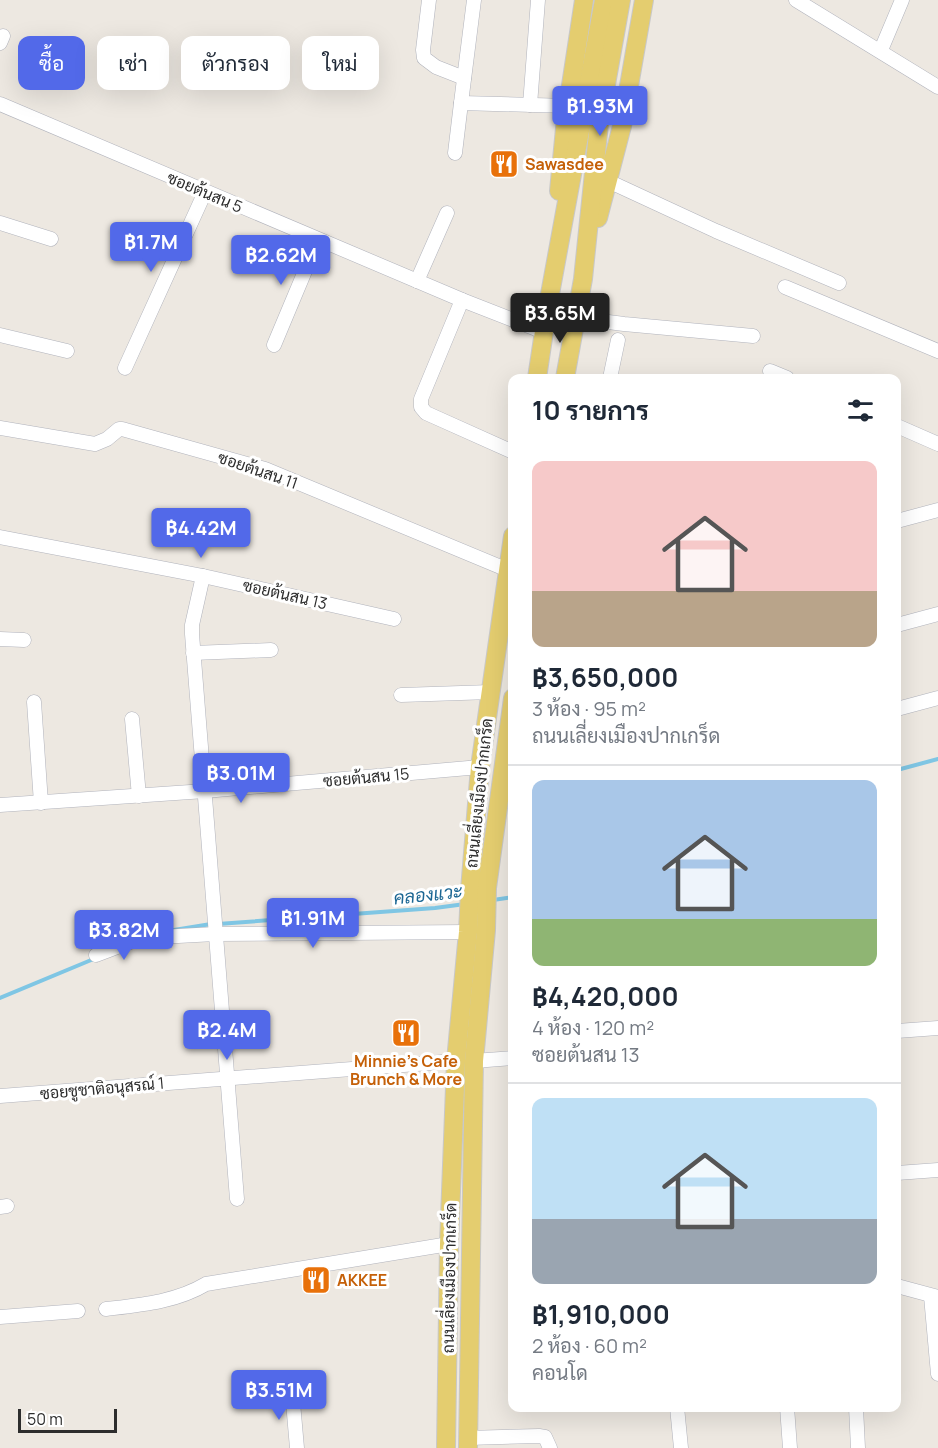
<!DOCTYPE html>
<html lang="th">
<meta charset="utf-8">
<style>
body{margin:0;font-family:Manrope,Sarabun,sans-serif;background:#f2f2f3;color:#1f2937;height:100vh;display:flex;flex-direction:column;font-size:22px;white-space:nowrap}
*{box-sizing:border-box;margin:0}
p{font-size:20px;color:#747a83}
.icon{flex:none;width:33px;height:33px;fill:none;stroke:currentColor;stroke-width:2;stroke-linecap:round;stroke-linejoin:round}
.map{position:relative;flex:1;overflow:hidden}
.drawer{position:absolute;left:508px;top:374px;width:393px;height:1038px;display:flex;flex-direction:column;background:#fff;border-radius:12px;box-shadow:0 6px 24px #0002}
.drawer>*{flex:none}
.banner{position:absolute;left:18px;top:36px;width:400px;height:54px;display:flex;gap:12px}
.scale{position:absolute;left:18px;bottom:15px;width:99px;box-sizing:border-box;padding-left:6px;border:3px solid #2d2d2d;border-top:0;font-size:16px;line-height:21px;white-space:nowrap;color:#2d2d2d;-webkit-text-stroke:4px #fff;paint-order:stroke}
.price{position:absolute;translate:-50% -51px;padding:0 14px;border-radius:6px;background:#5269e9;color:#fff;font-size:20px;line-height:39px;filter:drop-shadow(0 2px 3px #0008)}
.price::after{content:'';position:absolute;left:50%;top:36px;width:18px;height:14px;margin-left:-9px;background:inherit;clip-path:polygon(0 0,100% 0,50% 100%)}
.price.current{background:#222;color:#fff}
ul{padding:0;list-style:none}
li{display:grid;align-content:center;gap:12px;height:318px;padding:0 24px}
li+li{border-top:2px solid #e0e1e3}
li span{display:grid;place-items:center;height:186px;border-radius:12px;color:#555}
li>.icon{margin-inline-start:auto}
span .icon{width:108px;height:108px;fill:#fffc;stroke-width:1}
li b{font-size:26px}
h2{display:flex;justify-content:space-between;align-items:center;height:72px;padding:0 24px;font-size:26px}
.pill{padding:0 21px;border-radius:12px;background:#fff;box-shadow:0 6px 24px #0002;font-size:21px;line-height:54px}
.pill.current{background:#5269e9;color:#fff}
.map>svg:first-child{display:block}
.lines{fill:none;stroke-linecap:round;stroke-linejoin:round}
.stream{stroke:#7fc6e4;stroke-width:4}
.minor-casing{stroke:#b1b3bc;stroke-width:15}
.major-casing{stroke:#c8c8c8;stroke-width:20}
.minor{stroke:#fff;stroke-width:14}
.major{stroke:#e4cd6f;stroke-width:18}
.labels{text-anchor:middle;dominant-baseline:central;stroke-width:6;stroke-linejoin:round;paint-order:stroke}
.food-label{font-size:16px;font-weight:bold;fill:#c56008;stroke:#fff;text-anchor:start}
.street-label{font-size:16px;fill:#2d2d2d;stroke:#fff}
.water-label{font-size:18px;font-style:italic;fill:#1b6693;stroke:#fff}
</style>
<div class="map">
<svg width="938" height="1448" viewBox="0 0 938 1448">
<rect width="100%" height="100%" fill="#ede8e1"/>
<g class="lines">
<g class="stream">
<polyline points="897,770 938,759"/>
<polyline points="493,900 513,897"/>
<polyline points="218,924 435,908 465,904"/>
<polyline points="174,930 211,924"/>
<polyline points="0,998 96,958"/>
</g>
<g class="minor-casing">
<g id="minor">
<polyline points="429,0 423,50 424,58 436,67 464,78"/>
<polyline points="796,0 938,87"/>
<polyline points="0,43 3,36"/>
<polyline points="881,50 902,0"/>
<polyline points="461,103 474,0"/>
<polyline points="0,104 462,300 544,332"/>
<polyline points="530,105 538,0"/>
<polyline points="455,153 461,103 568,106"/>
<polyline points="608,181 716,231 839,283"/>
<polyline points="0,223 51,239"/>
<polyline points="417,281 447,213"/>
<polyline points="785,287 938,351"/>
<polyline points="462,300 421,399 421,407 426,413 513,452"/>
<polyline points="577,318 624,324 753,336"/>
<polyline points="0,335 67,351"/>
<polyline points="274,345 318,240"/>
<polyline points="125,368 205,192"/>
<polyline points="770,371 787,378"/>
<polyline points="610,378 618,340"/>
<polyline points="897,426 938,444"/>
<polyline points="0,428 95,444 107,439 119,429 122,429 265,469 508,570"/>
<polyline points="897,521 938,510"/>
<polyline points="0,537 203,576 394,619"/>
<polyline points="203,576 192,625 192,634 237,1199"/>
<polyline points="897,625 938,614"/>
<polyline points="0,639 24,640"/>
<polyline points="193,653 271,650"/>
<polyline points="401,695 491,692"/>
<polyline points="34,702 41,803"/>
<polyline points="897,709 938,698"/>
<polyline points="132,719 139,796"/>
<polyline points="0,805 205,791 480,767"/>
<polyline points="96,955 141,938 215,934 468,932"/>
<polyline points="897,1031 938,1028"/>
<polyline points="474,1061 513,1058"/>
<polyline points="0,1096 456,1061"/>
<polyline points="897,1173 938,1170"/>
<polyline points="0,1207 7,1206"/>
<polyline points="897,1286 938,1297"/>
<polyline points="931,1296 938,1374"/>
<path d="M106,1309C140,1305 176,1302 206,1284L449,1244"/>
<polyline points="0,1317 78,1311"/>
<polyline points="292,1391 297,1448"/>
<polyline points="677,1407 681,1448"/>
<polyline points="787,1407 790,1448"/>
<polyline points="856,1407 858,1448"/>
<polyline points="467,1438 539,1436 545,1437 550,1448"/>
</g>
</g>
<g class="major-casing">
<g id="major">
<polyline points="559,191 566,118 584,0"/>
<polyline points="598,218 622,126 644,0"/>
<polyline points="537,378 548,305 604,0"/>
<polyline points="565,378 583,279 599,124 621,0"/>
<polyline points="446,1448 449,1244 456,1061 468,932 470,890 480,767 513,536"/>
<polyline points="468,1448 474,1061 486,930 487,888 513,698"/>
</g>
</g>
<use href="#minor" class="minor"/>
<use href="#major" class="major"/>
</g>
<defs>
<g id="restaurant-square" transform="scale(1.5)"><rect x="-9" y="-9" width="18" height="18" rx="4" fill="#e8710a" stroke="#fff"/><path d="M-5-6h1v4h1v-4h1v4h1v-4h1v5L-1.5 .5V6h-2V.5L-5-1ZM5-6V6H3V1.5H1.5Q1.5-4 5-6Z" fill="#fff"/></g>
</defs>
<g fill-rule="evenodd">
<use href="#restaurant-square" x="504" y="164"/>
<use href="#restaurant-square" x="406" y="1033"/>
<use href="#restaurant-square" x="316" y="1280"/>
</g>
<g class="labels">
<g class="food-label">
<text x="525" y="164">Sawasdee</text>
<text x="406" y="1061" text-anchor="middle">Minnie's Cafe<tspan x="406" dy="18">Brunch &amp; More</tspan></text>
<text x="337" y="1280">AKKEE</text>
</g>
<g class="street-label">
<text transform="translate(205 192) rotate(23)">ซอยต้นสน 5</text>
<text transform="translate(258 470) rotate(19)">ซอยต้นสน 11</text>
<text transform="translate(285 594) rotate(13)">ซอยต้นสน 13</text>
<text transform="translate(366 777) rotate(-5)">ซอยต้นสน 15</text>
<text transform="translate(479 793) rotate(-84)">ถนนเลี่ยงเมืองปากเกร็ด</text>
<text transform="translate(102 1088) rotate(-5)">ซอยชูชาติอนุสรณ์ 1</text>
<text transform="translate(449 1278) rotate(-89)">ถนนเลี่ยงเมืองปากเกร็ด</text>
</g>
<g class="water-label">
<text transform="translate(428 894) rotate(-6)">คลองแวะ</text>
</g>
</g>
</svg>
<div class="scale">50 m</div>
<b class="price" style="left:600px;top:137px">฿1.93M</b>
<b class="price" style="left:151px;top:273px">฿1.7M</b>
<b class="price" style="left:281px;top:286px">฿2.62M</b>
<b class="price current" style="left:560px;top:344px">฿3.65M</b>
<b class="price" style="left:201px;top:559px">฿4.42M</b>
<b class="price" style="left:241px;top:804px">฿3.01M</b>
<b class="price" style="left:313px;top:949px">฿1.91M</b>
<b class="price" style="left:124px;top:961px">฿3.82M</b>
<b class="price" style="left:227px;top:1061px">฿2.4M</b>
<b class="price" style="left:279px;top:1421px">฿3.51M</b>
<div class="banner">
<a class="pill current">ซื้อ</a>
<a class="pill">เช่า</a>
<a class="pill">ตัวกรอง</a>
<a class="pill">ใหม่</a>
</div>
<section class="drawer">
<h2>10 รายการ<svg class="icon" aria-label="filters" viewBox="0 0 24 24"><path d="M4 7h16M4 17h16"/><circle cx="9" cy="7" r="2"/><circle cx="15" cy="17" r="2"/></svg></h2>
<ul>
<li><span style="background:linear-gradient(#f6c9c9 70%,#b9a48a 0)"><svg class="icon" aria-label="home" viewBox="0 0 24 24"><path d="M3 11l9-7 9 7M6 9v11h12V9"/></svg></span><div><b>฿3,650,000</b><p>3 ห้อง · 95 m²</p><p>ถนนเลี่ยงเมืองปากเกร็ด</p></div></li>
<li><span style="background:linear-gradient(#a9c7e8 75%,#8fb573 0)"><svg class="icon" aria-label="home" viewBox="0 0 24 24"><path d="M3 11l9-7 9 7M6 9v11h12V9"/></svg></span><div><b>฿4,420,000</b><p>4 ห้อง · 120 m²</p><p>ซอยต้นสน 13</p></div></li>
<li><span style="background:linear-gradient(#bfe0f5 65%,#9aa5b1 0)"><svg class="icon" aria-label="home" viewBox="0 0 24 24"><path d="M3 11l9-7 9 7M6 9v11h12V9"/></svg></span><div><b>฿1,910,000</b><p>2 ห้อง · 60 m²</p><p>คอนโด</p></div></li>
</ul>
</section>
</div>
